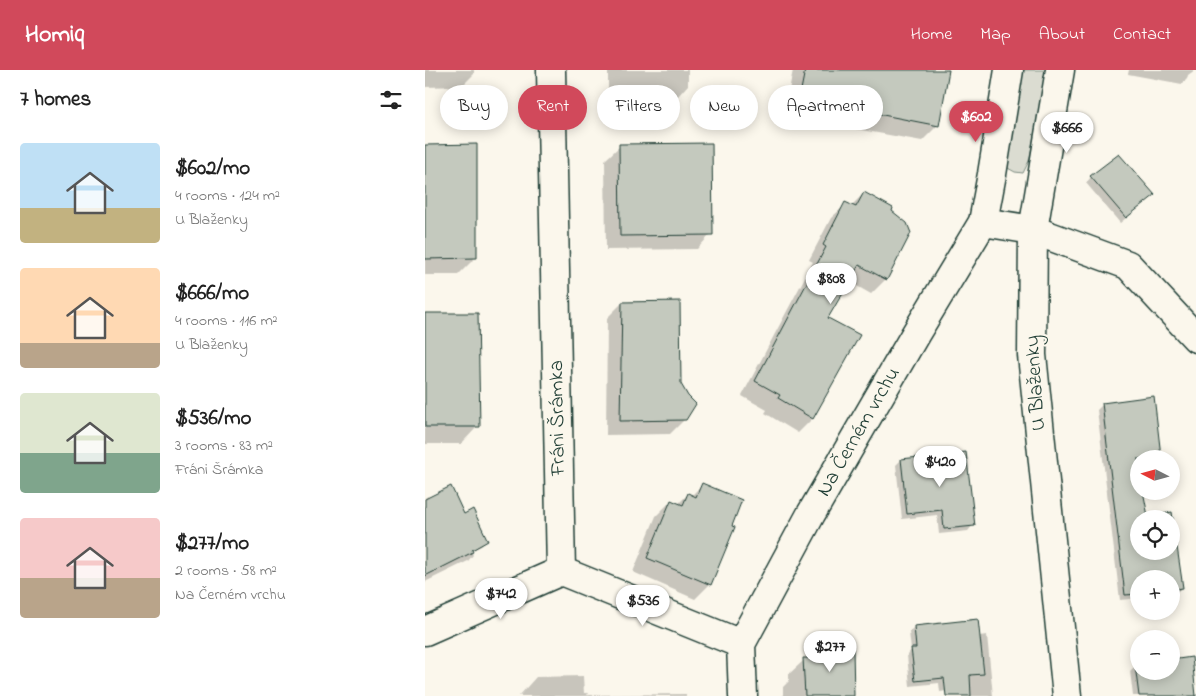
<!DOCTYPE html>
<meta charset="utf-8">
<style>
body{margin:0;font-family:"Indie Flower",sans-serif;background:#f2f2f2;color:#222;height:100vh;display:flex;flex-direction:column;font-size:19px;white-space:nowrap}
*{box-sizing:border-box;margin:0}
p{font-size:16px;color:#767676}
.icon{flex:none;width:28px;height:28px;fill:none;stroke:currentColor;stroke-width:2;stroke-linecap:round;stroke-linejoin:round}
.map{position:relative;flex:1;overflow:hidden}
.sheet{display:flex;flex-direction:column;background:#fff;width:425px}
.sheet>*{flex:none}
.banner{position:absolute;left:15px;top:15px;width:475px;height:45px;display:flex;gap:10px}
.needle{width:32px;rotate:276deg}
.fabs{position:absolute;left:705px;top:380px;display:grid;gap:10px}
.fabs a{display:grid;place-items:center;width:50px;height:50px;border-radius:50%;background:#fff;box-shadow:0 2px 12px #0003;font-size:25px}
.price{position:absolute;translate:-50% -42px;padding:0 11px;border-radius:18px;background:#fff;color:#222;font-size:16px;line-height:32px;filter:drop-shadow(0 1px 2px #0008)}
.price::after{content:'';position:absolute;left:50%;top:30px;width:15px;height:11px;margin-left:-8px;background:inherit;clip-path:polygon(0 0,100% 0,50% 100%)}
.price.on{background:#d1495b;color:#fff}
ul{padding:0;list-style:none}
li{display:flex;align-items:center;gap:15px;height:125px;padding:0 20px}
li span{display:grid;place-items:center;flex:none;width:140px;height:100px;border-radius:5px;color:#555}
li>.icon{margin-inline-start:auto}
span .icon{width:60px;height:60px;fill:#fffc;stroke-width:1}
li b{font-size:21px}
h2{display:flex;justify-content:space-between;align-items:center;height:60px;padding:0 20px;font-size:21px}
.pill{padding:0 18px;border-radius:22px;background:#fff;box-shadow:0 2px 12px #0003;font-size:18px;line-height:45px}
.pill.on{background:#d1495b;color:#fff}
header{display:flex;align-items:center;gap:30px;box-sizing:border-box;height:70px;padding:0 25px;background:#d1495b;color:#fff}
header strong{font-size:24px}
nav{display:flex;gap:28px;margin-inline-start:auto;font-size:18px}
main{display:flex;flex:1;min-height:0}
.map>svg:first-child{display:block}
.green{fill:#dbdcd1;stroke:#7d8c82}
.shadow{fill:#0003;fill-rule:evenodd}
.building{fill:#c4c9be;stroke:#1f3d34;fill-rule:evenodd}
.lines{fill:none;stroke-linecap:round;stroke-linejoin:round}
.minor-casing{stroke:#1f3d34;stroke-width:31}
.minor{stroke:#fbf7ec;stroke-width:28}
.labels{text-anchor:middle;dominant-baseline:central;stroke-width:4;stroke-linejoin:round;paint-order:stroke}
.street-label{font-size:21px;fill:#1f3d34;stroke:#fbf7ec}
</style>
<header>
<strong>Homiq</strong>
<nav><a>Home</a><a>Map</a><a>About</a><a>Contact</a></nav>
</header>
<main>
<section class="sheet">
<h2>7 homes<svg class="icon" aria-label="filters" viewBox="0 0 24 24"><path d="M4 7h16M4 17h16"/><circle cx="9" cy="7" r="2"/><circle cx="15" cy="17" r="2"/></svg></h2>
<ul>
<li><span style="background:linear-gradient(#bfe0f5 65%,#c2b280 0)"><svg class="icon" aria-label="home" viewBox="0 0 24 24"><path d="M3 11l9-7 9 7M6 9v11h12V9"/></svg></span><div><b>$602/mo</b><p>4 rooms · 124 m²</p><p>U Blaženky</p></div></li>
<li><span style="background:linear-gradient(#ffd9b3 75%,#b9a48a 0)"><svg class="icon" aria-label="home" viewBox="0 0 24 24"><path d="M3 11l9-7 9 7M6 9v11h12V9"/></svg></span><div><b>$666/mo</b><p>4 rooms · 116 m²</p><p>U Blaženky</p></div></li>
<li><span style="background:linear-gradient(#dfe7d0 60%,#7fa58c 0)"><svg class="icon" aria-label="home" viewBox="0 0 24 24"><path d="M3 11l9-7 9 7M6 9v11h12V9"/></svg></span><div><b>$536/mo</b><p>3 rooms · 83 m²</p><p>Fráni Šrámka</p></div></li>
<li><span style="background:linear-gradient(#f6c9c9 60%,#b9a48a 0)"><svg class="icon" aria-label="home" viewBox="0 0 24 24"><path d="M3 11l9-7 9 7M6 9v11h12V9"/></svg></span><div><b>$277/mo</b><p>2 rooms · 58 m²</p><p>Na Černém vrchu</p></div></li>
</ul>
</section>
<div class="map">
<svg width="771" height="626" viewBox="0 0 771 626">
<rect width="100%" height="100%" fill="#fbf7ec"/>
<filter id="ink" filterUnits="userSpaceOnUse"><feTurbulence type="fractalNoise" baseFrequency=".02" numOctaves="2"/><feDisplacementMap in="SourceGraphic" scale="10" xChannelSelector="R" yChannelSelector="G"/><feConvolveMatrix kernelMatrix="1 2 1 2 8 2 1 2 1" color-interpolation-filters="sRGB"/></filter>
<g filter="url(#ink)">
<polygon class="green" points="591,0 622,0 604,91 598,103 590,102 581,97"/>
<g class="shadow">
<polygon points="0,0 49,0 49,4 37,16 0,17"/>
<polygon points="183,0 263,0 263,15 253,26 183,26"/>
<polygon points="368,0 523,0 513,55 497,71 359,46"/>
<polygon points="704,0 770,0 763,5 762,9 757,14 703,4"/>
<polygon points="0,76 51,187 33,205 0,205"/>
<polygon points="195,76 286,164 272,179 181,180 180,90"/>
<polygon points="666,107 723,130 695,153 661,113"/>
<polygon points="439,123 465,141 485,163 461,209 446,224 423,211 401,248 387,349 373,363 340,343 342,340 317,326 388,192 384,190 406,148 421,134 426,136"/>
<polygon points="197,233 254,314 260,349 245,364 181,365 182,248"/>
<polygon points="0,244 53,356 36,374 0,374"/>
<path d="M678,334L735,386L732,389H714V393H712L714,421L722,448L746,443L756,518L751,523L746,524V509H714V528L695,530L672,340ZM714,449H746V481H714Z"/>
<polygon points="476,390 548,455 543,461 514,464 512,445 477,449 471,395"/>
<polygon points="277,415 285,514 270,529 208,502 231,446 246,431 253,434 263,424 266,426"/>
<polygon points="3,426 4,429 39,445 62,471 56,476 46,481 48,485 43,491 0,512 0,428"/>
<polygon points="489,557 554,566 562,565 568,626 530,626 529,620 515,622 514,613 485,616 482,585 486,580 484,562"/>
<polygon points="389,581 427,626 358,626 358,617 364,611 364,604"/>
<polygon points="710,596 714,601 771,626 708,626 705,601"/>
<polygon points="158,606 159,623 163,623 162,625 261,624 261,626 64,626 94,626 111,607"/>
</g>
<g class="building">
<polygon points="380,0 524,0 514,56 407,35 374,30"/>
<polygon points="287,73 288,165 195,166 194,74"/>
<polygon points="52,74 52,188 0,189 0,75"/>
<polygon points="694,84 730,125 701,148 665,106"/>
<polygon points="439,122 468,138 467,141 482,153 486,163 462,210 434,195 403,248 435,265 388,349 353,328 355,325 330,311 401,177 398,175 420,132 431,137"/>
<polygon points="255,231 256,314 263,326 271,334 261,350 195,351 197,232"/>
<polygon points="0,243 53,243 55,357 0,357"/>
<path d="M729,326L736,386L713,389L714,421H718L723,446L747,442L758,518L746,520V509H714V524L700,525L677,333ZM714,449H746V481H714Z"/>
<polygon points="541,382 550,456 519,459 517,440 482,444 476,389"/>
<polygon points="277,413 317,430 307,456 310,457 286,515 222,488 246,430 258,435 263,423 271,427"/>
<polygon points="26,416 39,444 48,439 63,471 47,480 48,482 0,506 0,429"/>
<polygon points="553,549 559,604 545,605 546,626 521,626 519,608 490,611 486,578 491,578 489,556"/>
<polygon points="428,579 429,626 380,626 378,588 389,588 389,580"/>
<polygon points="767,587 771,626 714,626 710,595 714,594 714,601 746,601 746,590"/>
</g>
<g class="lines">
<g class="minor-casing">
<g id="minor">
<polyline points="126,0 136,501"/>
<polyline points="635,0 608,160 607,285 642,626"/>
<polyline points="558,152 608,160 703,195 771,268"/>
<polyline points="136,501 316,574"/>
<polyline points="0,561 136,501"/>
<polyline points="318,626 316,574 386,444 491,263 558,152 567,104 584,0"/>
</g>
</g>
<use href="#minor" class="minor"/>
</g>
</g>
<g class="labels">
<g class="street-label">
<text transform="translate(611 313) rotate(-94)">U Blaženky</text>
<text transform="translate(133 348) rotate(-91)">Fráni Šrámka</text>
<text transform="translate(434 362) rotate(-60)">Na Černém vrchu</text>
</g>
</g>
</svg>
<div class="fabs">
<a><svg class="needle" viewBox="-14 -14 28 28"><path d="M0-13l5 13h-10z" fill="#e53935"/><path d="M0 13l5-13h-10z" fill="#767676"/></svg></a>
<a><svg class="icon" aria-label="locate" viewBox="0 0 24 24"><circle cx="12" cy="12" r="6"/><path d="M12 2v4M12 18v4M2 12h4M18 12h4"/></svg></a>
<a>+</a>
<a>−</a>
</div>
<b class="price on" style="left:551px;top:73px">$602</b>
<b class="price" style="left:642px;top:84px">$666</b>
<b class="price" style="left:406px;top:235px">$808</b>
<b class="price" style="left:515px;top:418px">$420</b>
<b class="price" style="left:76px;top:550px">$742</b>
<b class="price" style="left:218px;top:557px">$536</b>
<b class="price" style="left:405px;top:603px">$277</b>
<div class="banner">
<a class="pill">Buy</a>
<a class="pill on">Rent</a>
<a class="pill">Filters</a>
<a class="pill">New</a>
<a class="pill">Apartment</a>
</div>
</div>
</main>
